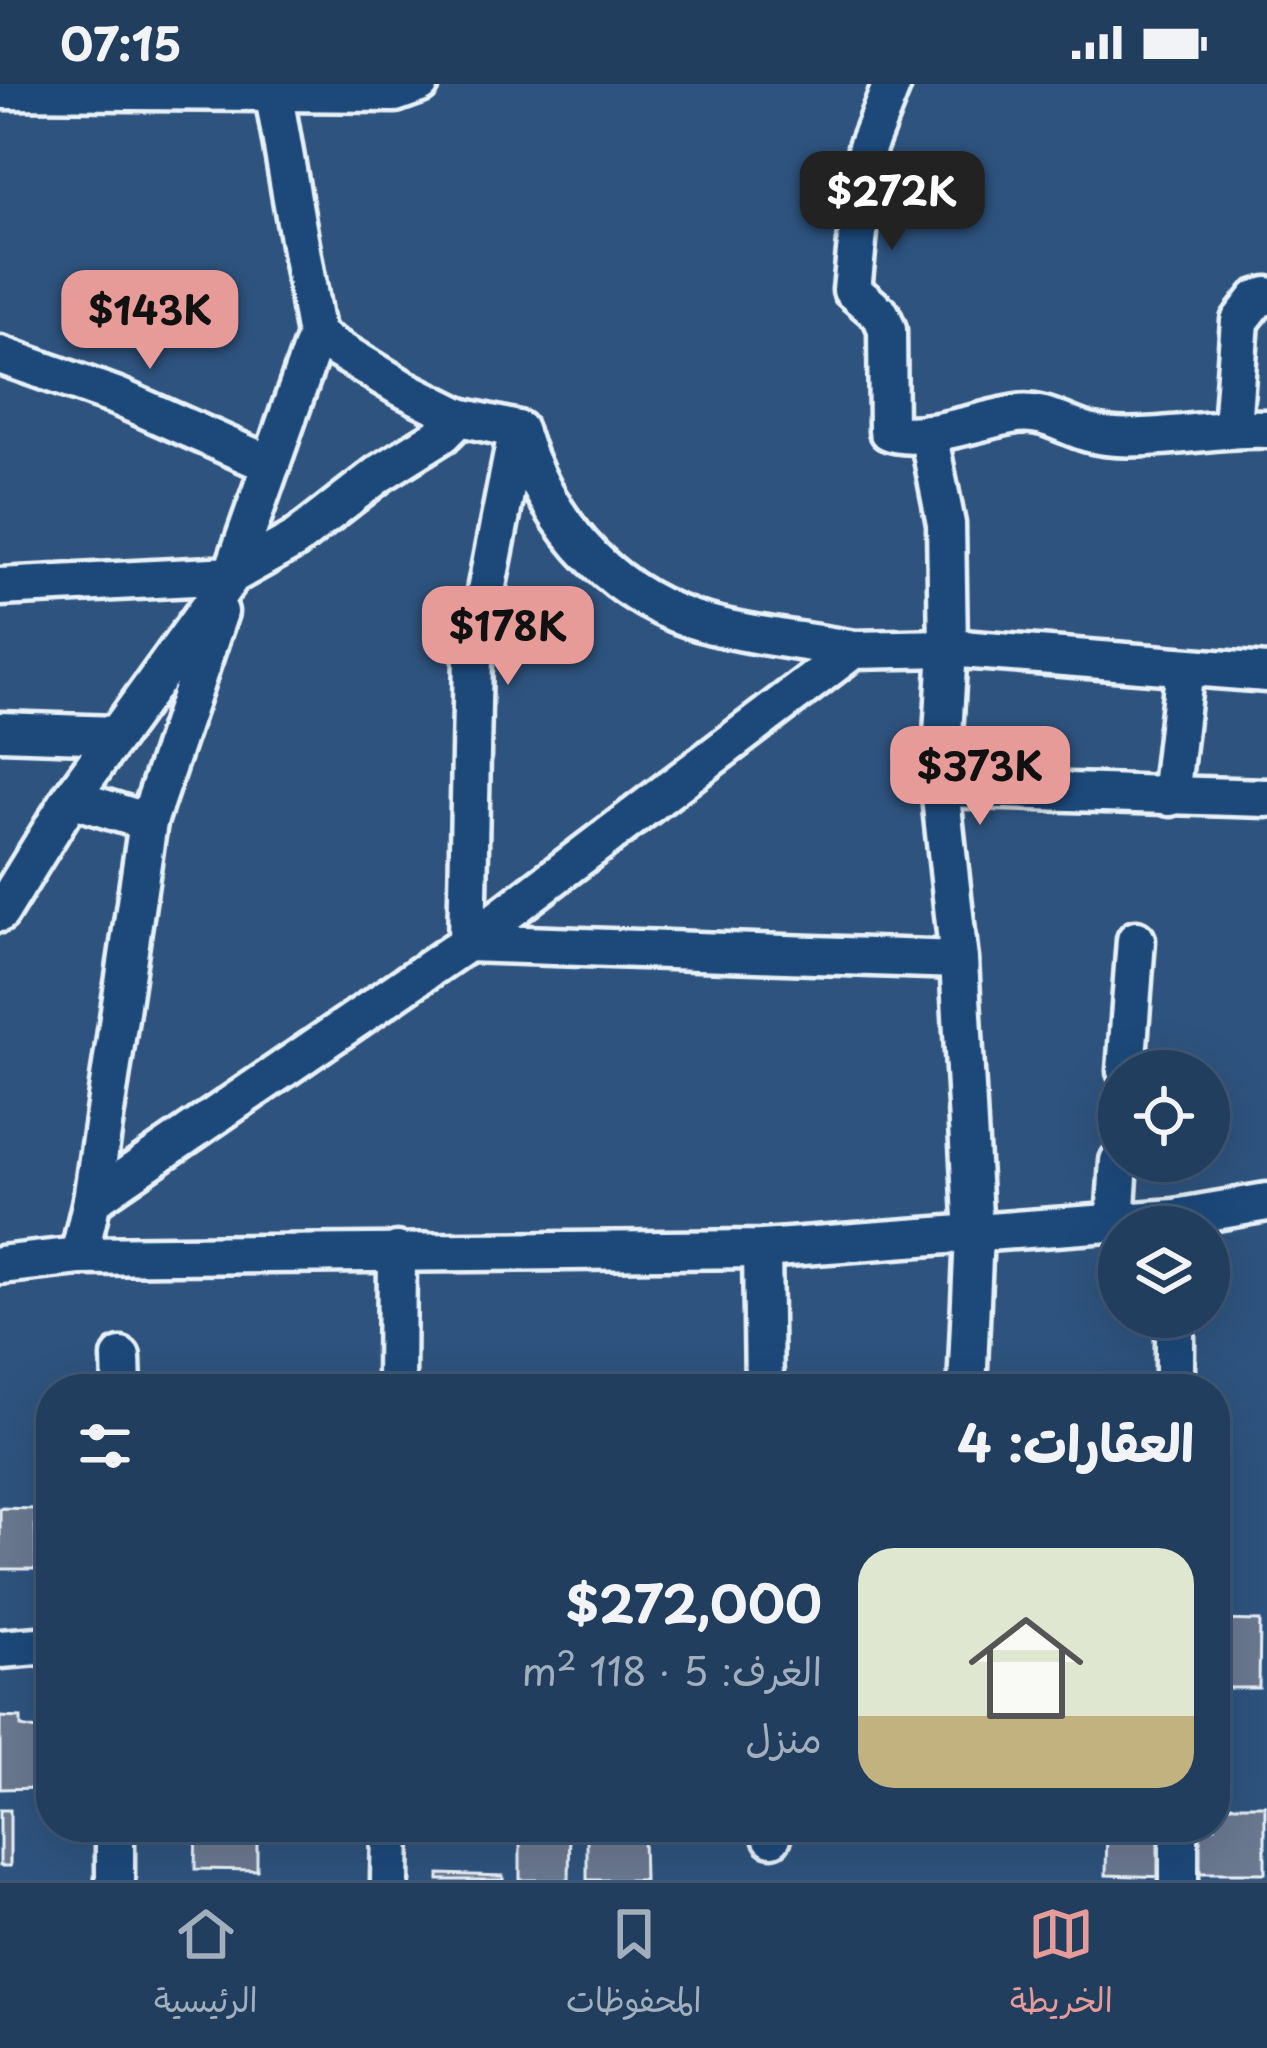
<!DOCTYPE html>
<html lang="ar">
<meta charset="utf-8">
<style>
body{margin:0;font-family:"Playpen Sans","Playpen Sans Arabic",sans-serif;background:#2e4967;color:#f1f3f6;direction:rtl;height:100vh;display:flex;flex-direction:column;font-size:45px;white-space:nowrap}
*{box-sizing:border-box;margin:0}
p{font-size:39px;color:#a2aebc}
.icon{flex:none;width:66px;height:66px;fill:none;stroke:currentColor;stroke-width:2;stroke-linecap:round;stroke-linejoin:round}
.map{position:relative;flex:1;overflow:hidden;direction:ltr}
.side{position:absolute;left:36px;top:1290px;width:1194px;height:468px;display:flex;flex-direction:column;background:#223e5e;border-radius:48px;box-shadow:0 12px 48px #0002,0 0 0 3px #3f5773;direction:rtl}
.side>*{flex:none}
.controls{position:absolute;left:1098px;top:966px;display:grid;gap:24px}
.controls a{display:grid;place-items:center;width:132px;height:132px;border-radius:50%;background:#223e5e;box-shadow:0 12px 48px #0002,0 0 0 3px #3f5773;font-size:60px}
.price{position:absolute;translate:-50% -102px;padding:0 27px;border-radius:24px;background:#e69b98;color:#111;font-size:39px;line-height:78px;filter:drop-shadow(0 3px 6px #0008)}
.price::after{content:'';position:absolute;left:50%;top:72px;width:36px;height:27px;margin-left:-18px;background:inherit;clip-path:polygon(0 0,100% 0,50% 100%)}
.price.current{background:#222;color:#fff}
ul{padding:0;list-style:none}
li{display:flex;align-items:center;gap:36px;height:300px;padding:0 36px}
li+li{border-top:3px solid #3f5773}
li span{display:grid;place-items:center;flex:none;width:336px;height:240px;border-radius:36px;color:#555}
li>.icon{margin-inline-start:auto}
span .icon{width:144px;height:144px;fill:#fffc;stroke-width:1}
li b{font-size:51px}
h2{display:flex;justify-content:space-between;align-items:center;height:144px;padding:0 36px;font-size:51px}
.status{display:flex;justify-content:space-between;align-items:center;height:84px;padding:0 60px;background:#223e5e;direction:ltr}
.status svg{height:33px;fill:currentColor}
.tab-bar{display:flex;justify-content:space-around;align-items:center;height:168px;border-top:3px solid #3f5773;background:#223e5e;font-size:33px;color:#a2aebc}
.tab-bar a{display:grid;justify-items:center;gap:6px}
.tab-bar .current{color:#e69b98}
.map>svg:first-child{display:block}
.building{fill:#6b7890;stroke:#e8f1f8;stroke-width:3}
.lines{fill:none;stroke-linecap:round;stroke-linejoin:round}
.street-casing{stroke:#e8f1f8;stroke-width:45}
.street{stroke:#1f4a7a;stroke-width:36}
</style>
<div class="status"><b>07:15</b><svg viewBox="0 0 49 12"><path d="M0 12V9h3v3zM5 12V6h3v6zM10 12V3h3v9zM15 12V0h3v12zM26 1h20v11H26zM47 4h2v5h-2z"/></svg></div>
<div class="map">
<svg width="1267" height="1796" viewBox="0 0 1267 1796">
<rect width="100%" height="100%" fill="#2e537e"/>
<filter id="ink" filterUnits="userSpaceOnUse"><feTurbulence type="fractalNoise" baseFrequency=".00833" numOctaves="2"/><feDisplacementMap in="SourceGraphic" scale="24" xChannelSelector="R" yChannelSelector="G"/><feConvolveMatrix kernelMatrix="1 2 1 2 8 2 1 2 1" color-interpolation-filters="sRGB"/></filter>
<g filter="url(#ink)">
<g class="building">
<polygon points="0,1424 35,1425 36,1485 0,1485"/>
<polygon points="1215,1536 1260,1537 1259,1604 1215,1604"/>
<polygon points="0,1633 21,1634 21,1643 37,1646 39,1704 0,1705"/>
<polygon points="1215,1721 1265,1721 1265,1789 1198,1789 1198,1743 1215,1743"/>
<rect x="0" y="1726" width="10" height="56"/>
<polygon points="196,1743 257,1743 257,1786 195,1785"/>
<polygon points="418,1743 505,1743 504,1748 418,1746"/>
<polygon points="520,1743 570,1743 569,1796 520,1796"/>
<rect x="688" y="1743" width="57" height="10"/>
<polygon points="1107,1743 1167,1743 1167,1793 1106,1791"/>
<polygon points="643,1752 644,1796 587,1796 587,1753"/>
<polygon points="439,1790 503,1792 503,1796 439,1796"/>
</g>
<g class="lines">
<g class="street-casing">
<g id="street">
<path d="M892,0L867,63L852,206L881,231L887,245L888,347C919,360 982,335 1017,330C1044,326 1064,342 1089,349C1137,362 1213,342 1267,345"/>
<polyline points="0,6 395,9 420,0"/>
<polyline points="316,252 400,303 460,333"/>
<polyline points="0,271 118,313 271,381"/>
<polyline points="1232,343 1240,237 1257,215 1267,212"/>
<polyline points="517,349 473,573 467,859 959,876"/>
<polyline points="928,349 946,440 948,564 940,704 959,876 974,1151 967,1305"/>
<polyline points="0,503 232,491 316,252 272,0"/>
<polyline points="0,647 116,651"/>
<polyline points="940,704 1267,714"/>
<polyline points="1170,713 1185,583"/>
<polyline points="71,714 148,738"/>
<path d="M0,829L71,714L232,491L294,456L379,390L443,350L460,333L518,346C545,432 602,505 691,535C740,551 802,556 853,566"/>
<polyline points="1126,987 1136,856"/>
<polyline points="92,1116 148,738 219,528"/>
<polyline points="1115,1139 1119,1077"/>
<polyline points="762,1165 764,1305"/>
<polyline points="79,1172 92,1116 467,859 853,566 948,564 1267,589"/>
<polyline points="0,1181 79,1172 762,1165 1175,1134 1267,1118"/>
<polyline points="121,1273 122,1305"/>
<polyline points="396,1305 397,1167"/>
<polyline points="1175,1305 1175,1233"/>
<polyline points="0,1565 51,1561"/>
<polyline points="115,1743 115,1796"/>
<polyline points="772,1743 772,1753"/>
<polyline points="390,1796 391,1743"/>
<polyline points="1179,1796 1179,1743"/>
</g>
</g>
<use href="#street" class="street"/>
</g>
</g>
</svg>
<div class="controls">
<a><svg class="icon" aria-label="locate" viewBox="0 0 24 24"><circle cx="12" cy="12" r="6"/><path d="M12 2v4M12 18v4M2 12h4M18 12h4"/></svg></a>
<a><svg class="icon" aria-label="layers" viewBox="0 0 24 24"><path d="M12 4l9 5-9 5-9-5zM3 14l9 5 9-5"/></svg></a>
</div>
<b class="price current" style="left:892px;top:169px">$272K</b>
<b class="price" style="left:150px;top:288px">$143K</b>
<b class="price" style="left:508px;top:604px">$178K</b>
<b class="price" style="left:980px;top:744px">$373K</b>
<section class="side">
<h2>العقارات: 4<svg class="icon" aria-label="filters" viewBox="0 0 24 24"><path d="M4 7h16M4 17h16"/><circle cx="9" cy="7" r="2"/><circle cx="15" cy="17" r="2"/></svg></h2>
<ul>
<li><span style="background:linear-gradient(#dfe7d0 70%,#c2b280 0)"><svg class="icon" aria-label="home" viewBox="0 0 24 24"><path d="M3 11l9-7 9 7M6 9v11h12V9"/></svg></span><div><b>$272,000</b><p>الغرف: 5 · 118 m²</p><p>منزل</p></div></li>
</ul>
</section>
</div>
<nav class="tab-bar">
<a class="current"><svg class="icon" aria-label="map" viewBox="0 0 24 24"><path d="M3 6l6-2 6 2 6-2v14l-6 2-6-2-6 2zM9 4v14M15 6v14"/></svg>الخريطة</a>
<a><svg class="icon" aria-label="saved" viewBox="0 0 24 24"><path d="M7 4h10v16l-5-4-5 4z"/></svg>المحفوظات</a>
<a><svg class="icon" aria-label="home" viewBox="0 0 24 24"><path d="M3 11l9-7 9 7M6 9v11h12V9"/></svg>الرئيسية</a>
</nav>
